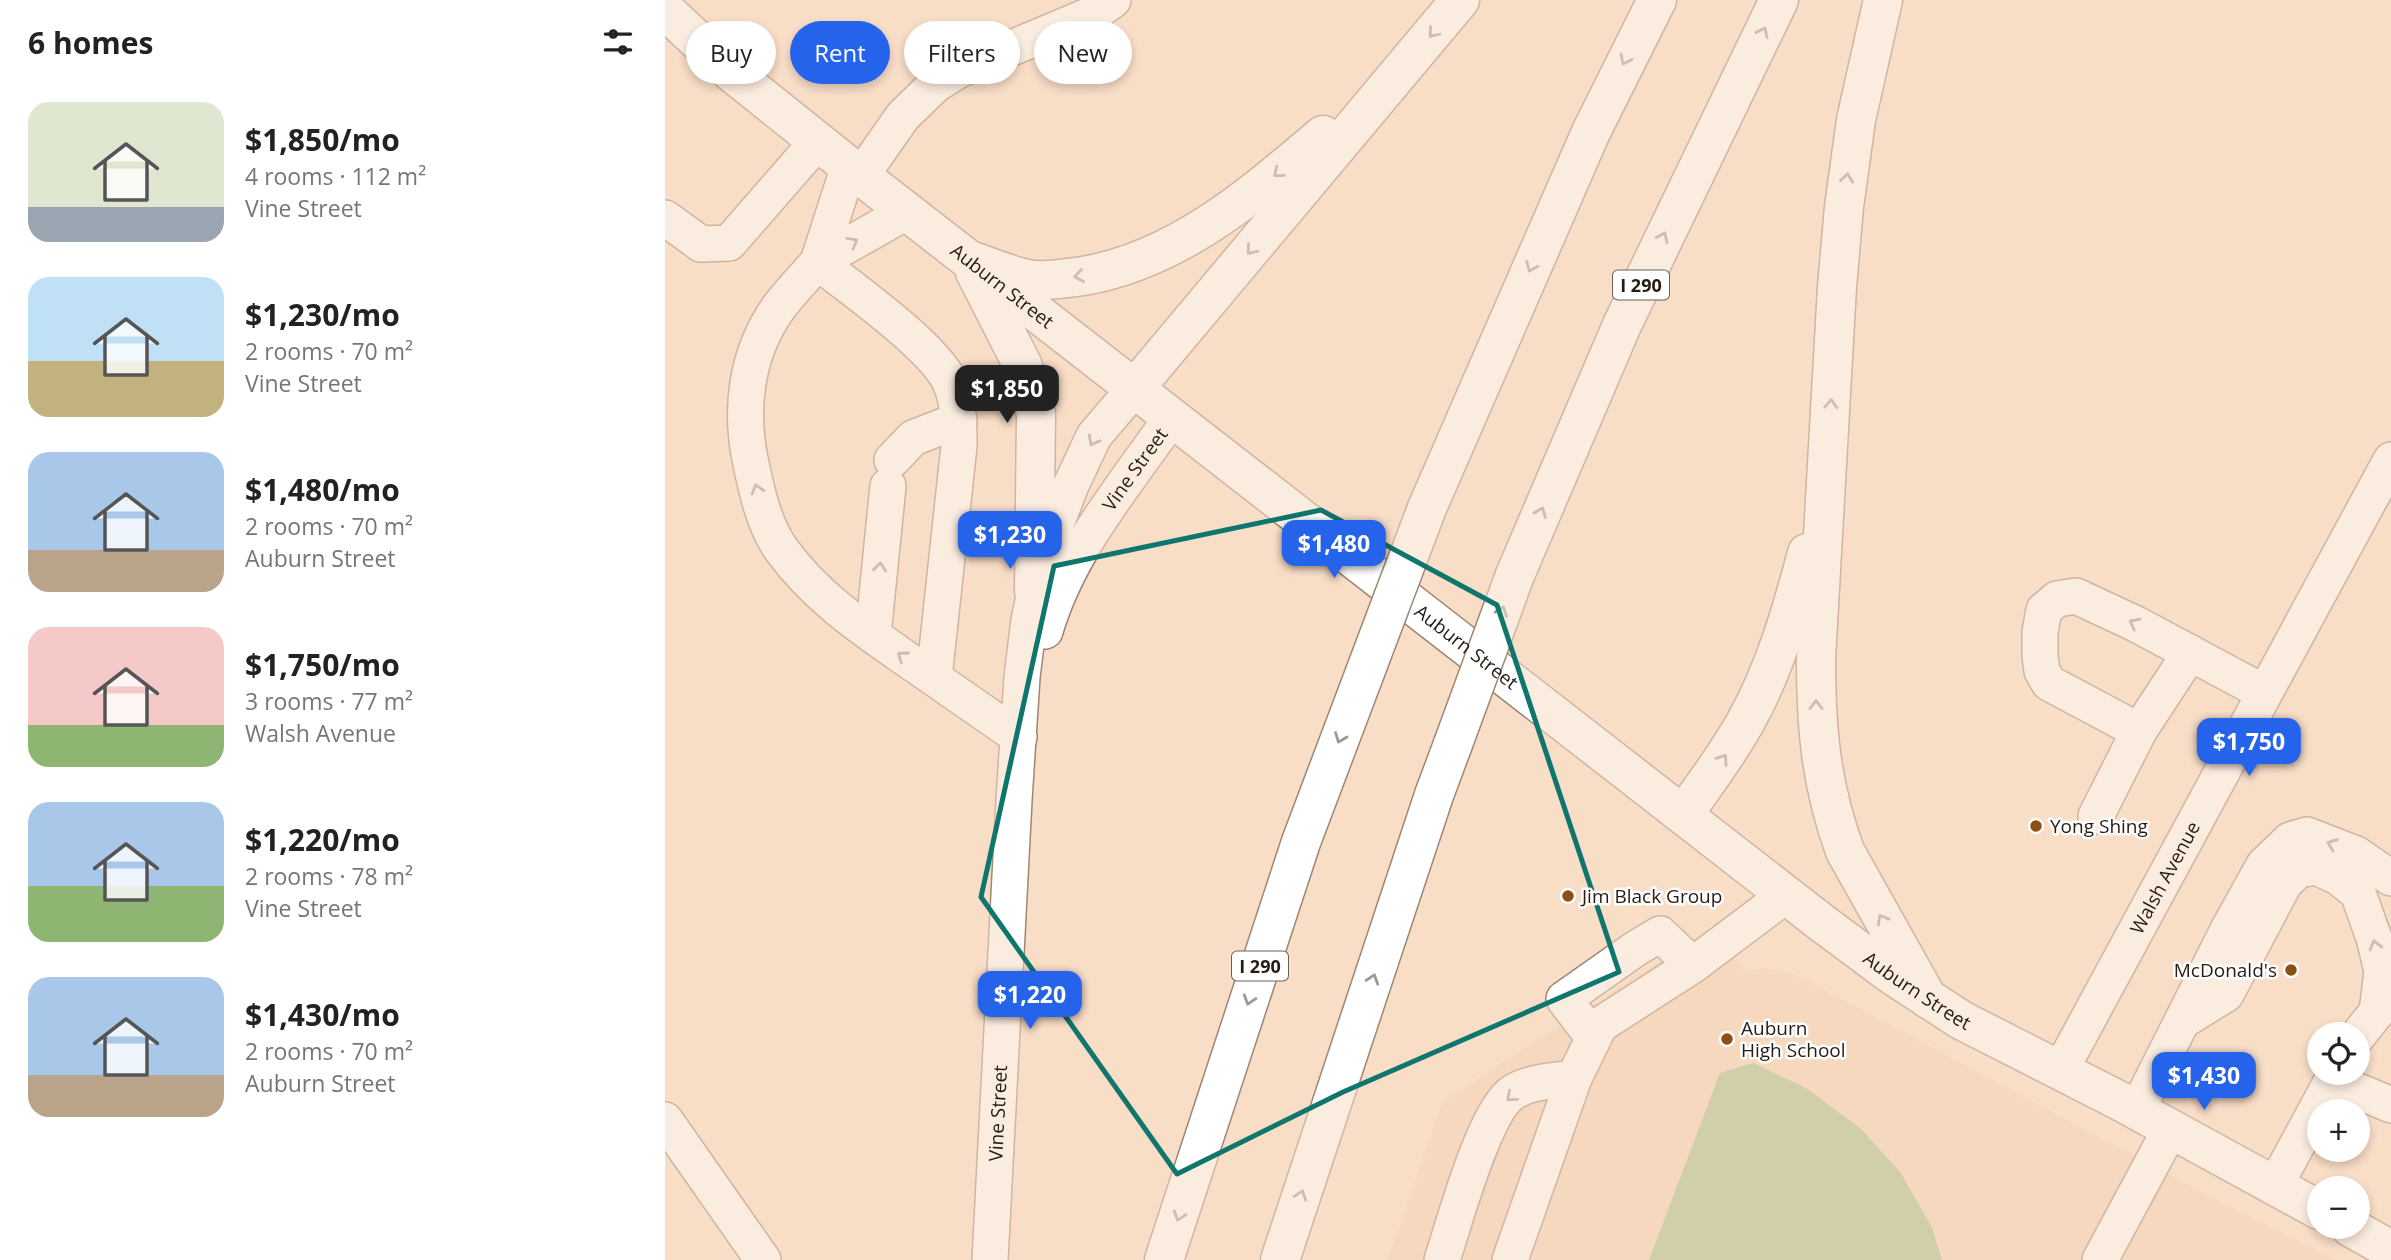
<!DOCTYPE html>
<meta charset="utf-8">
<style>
body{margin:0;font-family:"Open Sans",sans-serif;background:#f6f6f6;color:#222;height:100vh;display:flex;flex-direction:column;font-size:26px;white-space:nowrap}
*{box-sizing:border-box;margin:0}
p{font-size:23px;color:#767676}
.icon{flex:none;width:38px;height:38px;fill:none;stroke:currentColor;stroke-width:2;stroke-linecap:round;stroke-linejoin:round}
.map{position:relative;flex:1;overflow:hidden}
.details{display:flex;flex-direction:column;background:#fff;width:665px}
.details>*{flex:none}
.top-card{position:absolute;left:21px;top:21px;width:665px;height:63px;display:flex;gap:14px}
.tools{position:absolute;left:1642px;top:1022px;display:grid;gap:14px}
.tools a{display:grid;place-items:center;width:63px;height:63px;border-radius:50%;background:#fff;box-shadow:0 4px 10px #0003;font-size:35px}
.price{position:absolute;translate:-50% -60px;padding:0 16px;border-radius:14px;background:#2563eb;color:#fff;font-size:23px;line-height:46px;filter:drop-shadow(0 2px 4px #0008)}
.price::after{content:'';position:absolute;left:50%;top:42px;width:21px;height:16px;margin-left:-10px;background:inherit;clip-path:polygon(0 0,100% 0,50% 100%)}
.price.on{background:#222;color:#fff}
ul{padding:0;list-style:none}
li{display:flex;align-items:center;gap:21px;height:175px;padding:0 28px}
li span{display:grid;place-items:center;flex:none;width:196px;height:140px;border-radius:21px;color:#555}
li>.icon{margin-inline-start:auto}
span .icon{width:84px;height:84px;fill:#fffc;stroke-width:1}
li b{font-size:30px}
h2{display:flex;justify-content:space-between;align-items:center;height:84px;padding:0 28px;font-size:30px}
.tag{padding:0 24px;border-radius:32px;background:#fff;box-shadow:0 4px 10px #0003;font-size:24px;line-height:63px}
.tag.on{background:#2563eb;color:#fff}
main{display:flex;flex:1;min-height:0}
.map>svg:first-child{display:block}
.built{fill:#f3d2b7}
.grass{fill:#9fbf85}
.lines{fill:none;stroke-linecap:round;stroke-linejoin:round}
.minor-casing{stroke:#9f8672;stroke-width:38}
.major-casing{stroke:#9f8672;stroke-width:41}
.highway-casing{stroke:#9f8672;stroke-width:41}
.minor{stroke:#fff;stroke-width:35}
.major{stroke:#fff;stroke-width:38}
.highway{stroke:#fff;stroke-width:38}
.highway-bridge-casing{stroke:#9f8672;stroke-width:41;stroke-linecap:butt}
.highway-bridge{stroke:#fff;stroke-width:38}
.oneway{stroke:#9d9995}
.marked{fill:none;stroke:#0f766e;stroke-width:5;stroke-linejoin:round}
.poi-dot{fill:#8e4f16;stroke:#fff;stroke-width:2.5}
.labels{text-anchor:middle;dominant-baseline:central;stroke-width:5;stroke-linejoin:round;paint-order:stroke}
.shield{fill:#fff;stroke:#66605a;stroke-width:2}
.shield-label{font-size:18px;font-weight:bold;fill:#251c14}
.street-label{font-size:19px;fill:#251c14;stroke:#fff}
.poi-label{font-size:19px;fill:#251c14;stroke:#fff;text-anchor:start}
</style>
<main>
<section class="details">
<h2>6 homes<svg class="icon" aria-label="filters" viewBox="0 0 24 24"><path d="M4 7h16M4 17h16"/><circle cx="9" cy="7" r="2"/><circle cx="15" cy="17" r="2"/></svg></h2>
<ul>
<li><span style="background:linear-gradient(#dfe7d0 75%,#9aa5b1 0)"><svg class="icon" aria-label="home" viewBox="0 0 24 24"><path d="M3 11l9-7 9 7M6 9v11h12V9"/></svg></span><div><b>$1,850/mo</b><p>4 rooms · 112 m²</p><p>Vine Street</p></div></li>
<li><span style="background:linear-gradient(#bfe0f5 60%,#c2b280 0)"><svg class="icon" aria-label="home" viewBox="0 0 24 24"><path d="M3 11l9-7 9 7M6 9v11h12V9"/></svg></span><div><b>$1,230/mo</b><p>2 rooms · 70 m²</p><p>Vine Street</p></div></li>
<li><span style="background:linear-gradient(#a9c7e8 70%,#b9a48a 0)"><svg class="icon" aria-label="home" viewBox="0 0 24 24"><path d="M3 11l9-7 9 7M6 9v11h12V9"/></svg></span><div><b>$1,480/mo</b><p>2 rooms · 70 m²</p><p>Auburn Street</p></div></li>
<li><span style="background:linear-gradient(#f6c9c9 70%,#8fb573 0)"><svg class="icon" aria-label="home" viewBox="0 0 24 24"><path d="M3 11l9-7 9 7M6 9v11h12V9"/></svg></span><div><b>$1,750/mo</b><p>3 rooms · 77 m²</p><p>Walsh Avenue</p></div></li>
<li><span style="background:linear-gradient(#a9c7e8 60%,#8fb573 0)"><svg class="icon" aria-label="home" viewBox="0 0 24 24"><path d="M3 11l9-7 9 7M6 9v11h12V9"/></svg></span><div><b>$1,220/mo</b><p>2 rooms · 78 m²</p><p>Vine Street</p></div></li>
<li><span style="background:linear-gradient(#a9c7e8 70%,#b9a48a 0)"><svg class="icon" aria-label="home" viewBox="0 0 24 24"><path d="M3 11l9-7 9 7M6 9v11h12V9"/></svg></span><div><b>$1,430/mo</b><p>2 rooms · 70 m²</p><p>Auburn Street</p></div></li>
</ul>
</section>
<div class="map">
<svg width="1726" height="1260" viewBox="0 0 1726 1260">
<rect width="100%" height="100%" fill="#f8ddc7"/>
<polygon class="built" points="1053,924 1080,972 1098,969 1117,971 1135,977 1530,1189 1670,1260 723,1260 778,1101"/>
<polygon class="grass" points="1088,1063 1141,1088 1196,1129 1236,1173 1267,1228 1277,1260 984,1260 1055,1073"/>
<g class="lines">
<g class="minor-casing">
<g id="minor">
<polyline points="184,166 153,262 243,211"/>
<polyline points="196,176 238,116 270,85 294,70 430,13 448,0"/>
<polyline points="0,218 36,244 64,243 153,141"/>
<polyline points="227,460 248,438 294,420"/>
<path id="s1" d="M380,631C403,551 460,485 507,417"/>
<polyline points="208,635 223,486"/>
<path d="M269,678L294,446C294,426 294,406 287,387C275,350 185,288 153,262C140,277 126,291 114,307C81,353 74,409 86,464C92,492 99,525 116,549C149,595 194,626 240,658C278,684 316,711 354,737"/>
<polyline points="1474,731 1384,683 1377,671 1375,656 1375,632 1379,610 1392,599 1411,596 1471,624 1598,692"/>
<polyline points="1431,816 1474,731 1525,653"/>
<polyline points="1519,1020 1561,994 1619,884 1633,870 1651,867 1673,877 1693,893 1709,938 1717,971 1712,1012"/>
<polyline points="928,1037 899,999 970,949 995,934 1028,965"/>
<polyline points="1692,1037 1726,994"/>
<path id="s2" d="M1395,1071L1726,460"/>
<polyline points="1667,1080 1726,1105"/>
<polyline points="1472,1110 1564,928 1599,865 1625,840 1642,835 1691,854 1726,878"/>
<polyline points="0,1120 98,1260"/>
<polyline points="1610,1186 1671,1073"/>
<path id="s3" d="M325,1260L349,800L357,677L364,620L376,564L406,485L429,436L470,388"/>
<path d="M777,1260C789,1224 819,1112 847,1093C865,1081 889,1081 909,1078"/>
<polyline points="845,1260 909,1078 935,1025 1028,965 1121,895"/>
<polyline points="1435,1260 1506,1128"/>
</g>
</g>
<g class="major-casing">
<g id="major">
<path id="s4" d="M0,10L66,72L196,176L1157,923L1227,975L1296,1020L1455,1101L1654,1210"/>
<polyline points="310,272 358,366 371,414 369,591"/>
<polyline points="1685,1227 1726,1250"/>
</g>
</g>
<g class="highway-casing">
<g id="highway">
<path d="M1218,0L1191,120L1179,207L1172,287L1151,659C1151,729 1156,785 1180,851L1263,999"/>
<path d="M304,260C324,266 351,279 371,280C386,281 403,278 418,276C513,260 587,195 658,135"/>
<polyline points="470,388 795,0"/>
<polyline points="762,508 926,132 992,0"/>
<polyline points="850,575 957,325 1114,0"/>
<path d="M1018,815C1040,784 1063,754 1081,721C1110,669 1127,610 1142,553"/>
<polyline points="499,1260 636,842 699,675"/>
<polyline points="615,1260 769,795 788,744"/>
</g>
</g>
<use href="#minor" class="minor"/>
<use href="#major" class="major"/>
<use href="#highway" class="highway"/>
<g class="highway-bridge-casing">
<g id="highway-bridge">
<polyline points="699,675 762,508"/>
<polyline points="788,744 850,575"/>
</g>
</g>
<use href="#highway-bridge" class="highway-bridge"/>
</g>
<defs><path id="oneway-chevron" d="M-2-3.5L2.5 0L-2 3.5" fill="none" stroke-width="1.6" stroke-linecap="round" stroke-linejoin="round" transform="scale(1.75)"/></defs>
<g class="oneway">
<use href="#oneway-chevron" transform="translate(1098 32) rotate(-64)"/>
<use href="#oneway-chevron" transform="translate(768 33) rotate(130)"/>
<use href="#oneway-chevron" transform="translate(960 60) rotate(116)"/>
<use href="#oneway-chevron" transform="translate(613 173) rotate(140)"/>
<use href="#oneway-chevron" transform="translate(1182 178) rotate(-83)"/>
<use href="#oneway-chevron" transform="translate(998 237) rotate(-64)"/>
<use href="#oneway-chevron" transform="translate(188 242) rotate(-30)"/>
<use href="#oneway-chevron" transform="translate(586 250) rotate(130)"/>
<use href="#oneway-chevron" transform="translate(866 267) rotate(114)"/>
<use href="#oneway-chevron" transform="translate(414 276) rotate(171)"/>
<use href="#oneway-chevron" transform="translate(1166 404) rotate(-87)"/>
<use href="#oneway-chevron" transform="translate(428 441) rotate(119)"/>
<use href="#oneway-chevron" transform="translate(92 489) rotate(-106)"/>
<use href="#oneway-chevron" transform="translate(876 512) rotate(-68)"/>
<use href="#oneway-chevron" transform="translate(215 567) rotate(-84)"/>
<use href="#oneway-chevron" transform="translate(837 611) rotate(-70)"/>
<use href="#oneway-chevron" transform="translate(1469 623) rotate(-153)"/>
<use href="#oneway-chevron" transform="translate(237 656) rotate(-145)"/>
<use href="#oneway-chevron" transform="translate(1151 705) rotate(-91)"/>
<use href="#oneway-chevron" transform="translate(675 738) rotate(111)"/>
<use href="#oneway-chevron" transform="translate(1058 759) rotate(-55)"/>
<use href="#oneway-chevron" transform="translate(1667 844) rotate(-159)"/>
<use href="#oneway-chevron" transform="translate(1217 919) rotate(-119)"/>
<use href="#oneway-chevron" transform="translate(1710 945) rotate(-105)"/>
<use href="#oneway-chevron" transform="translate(708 979) rotate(-72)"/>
<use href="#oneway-chevron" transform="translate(584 1000) rotate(108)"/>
<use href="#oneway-chevron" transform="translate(846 1097) rotate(139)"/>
<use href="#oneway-chevron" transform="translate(636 1195) rotate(-72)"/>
<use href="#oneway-chevron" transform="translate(514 1216) rotate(108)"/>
</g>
<path d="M0 0H1726V1260H0ZM656,510L832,605L954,972L678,1092L512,1174L316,897L389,566Z" fill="#f8ddc7" fill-opacity=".55" fill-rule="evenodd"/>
<path class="marked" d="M656,510L832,605L954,972L678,1092L512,1174L316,897L389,566Z"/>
<g class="poi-dot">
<circle cx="1371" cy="826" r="7"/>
<circle cx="903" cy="896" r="7"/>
<circle cx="1626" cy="970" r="7"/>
<circle cx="1062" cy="1039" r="7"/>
</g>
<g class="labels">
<g class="shield">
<rect x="948" y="270.5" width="56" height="29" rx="5"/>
<rect x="567" y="951.5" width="56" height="29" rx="5"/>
</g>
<g class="shield-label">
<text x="976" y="285">I 290</text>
<text x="595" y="966">I 290</text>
</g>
<g class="street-label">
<text stroke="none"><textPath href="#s4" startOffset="436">Auburn Street</textPath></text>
<text stroke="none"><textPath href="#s1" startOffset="186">Vine Street</textPath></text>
<text stroke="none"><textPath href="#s4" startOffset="1024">Auburn Street</textPath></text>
<text stroke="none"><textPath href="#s2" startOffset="220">Walsh Avenue</textPath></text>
<text stroke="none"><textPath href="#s4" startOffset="1591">Auburn Street</textPath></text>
<text stroke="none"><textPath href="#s3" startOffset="147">Vine Street</textPath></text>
</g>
<g class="poi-label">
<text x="1385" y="826">Yong Shing</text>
<text x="917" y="896">Jim Black Group</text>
<text x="1612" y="970" text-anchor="end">McDonald's</text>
<text x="1076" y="1028">Auburn<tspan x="1076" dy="22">High School</tspan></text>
</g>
</g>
</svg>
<div class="tools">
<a><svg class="icon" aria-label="locate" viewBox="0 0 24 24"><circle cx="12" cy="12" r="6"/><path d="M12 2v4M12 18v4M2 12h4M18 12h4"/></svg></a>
<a>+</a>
<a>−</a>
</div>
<b class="price on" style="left:342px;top:425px">$1,850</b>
<b class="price" style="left:345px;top:571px">$1,230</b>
<b class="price" style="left:669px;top:580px">$1,480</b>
<b class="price" style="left:1584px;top:778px">$1,750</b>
<b class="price" style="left:365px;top:1031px">$1,220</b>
<b class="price" style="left:1539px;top:1112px">$1,430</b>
<div class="top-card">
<a class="tag">Buy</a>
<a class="tag on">Rent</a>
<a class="tag">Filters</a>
<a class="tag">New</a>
</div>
</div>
</main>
